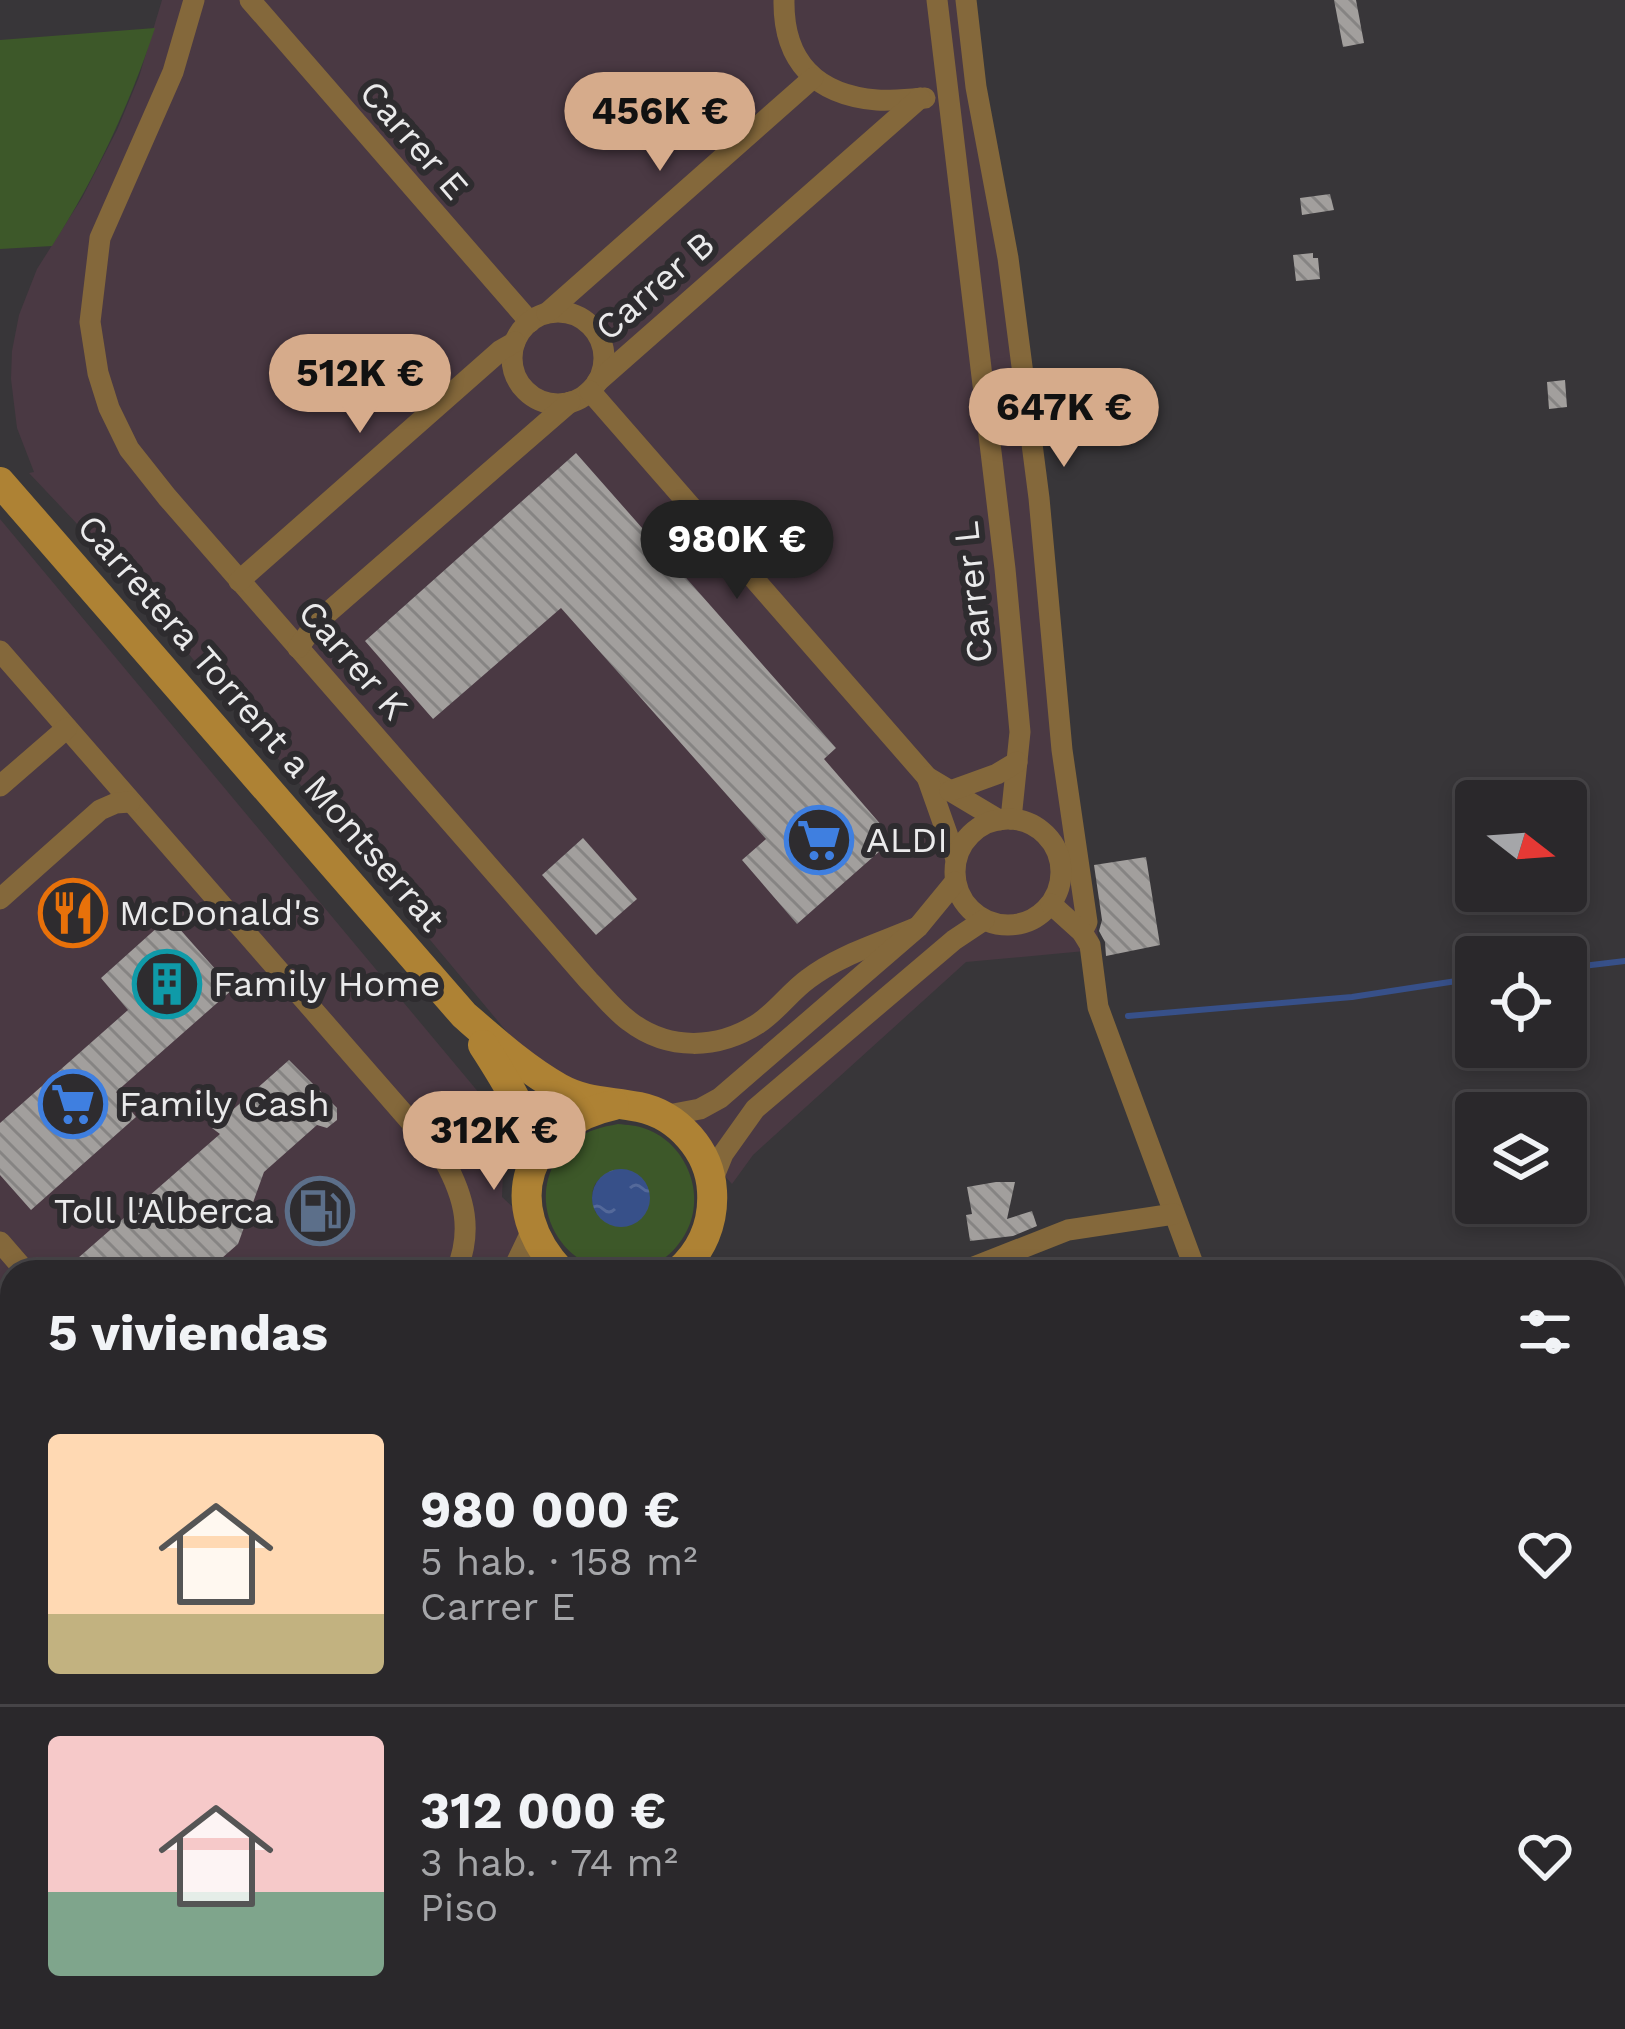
<!DOCTYPE html>
<html lang="es">
<meta charset="utf-8">
<style>
body{margin:0;font-family:"Work Sans",sans-serif;background:#323033;color:#f1f3f6;height:100vh;display:flex;flex-direction:column;font-size:45px;white-space:nowrap}
*{box-sizing:border-box;margin:0}
p{font-size:39px;color:#a5a6a9}
.icon{flex:none;width:66px;height:66px;fill:none;stroke:currentColor;stroke-width:2;stroke-linecap:round;stroke-linejoin:round}
.map{position:relative;flex:1;overflow:hidden}
.details{position:absolute;left:0px;top:1260px;width:1626px;height:771px;display:flex;flex-direction:column;background:#2a282b;border-radius:36px 36px 0 0;box-shadow:0 6px 18px #0003,0 0 0 3px #464447}
.details>*{flex:none}
.needle{width:78px;rotate:107deg}
.fabs{position:absolute;left:1455px;top:780px;display:grid;gap:24px}
.fabs a{display:grid;place-items:center;width:132px;height:132px;border-radius:12px;background:#2a282b;box-shadow:0 6px 18px #0003,0 0 0 3px #464447;font-size:60px}
.price{position:absolute;translate:-50% -102px;padding:0 27px;border-radius:42px;background:#d6ab8b;color:#111;font-size:39px;line-height:78px;filter:drop-shadow(0 3px 6px #0008)}
.price::after{content:'';position:absolute;left:50%;top:72px;width:36px;height:27px;margin-left:-18px;background:inherit;clip-path:polygon(0 0,100% 0,50% 100%)}
.price.selected{background:#222;color:#fff}
ul{padding:0;list-style:none}
li{display:flex;align-items:center;gap:36px;height:300px;padding:0 48px}
li+li{border-top:3px solid #464447}
li span{display:grid;place-items:center;flex:none;width:336px;height:240px;border-radius:12px;color:#555}
li>.icon{margin-inline-start:auto}
span .icon{width:144px;height:144px;fill:#fffc;stroke-width:1}
li b{font-size:51px}
h2{display:flex;justify-content:space-between;align-items:center;height:144px;padding:0 48px;font-size:51px}
.map>svg:first-child{display:block}
.commercial{fill:#4a3943}
.green{fill:#3d5829;fill-rule:evenodd}
.forest{fill:url(#forest-firs)}
.water{fill:url(#water-ripples)}
.lines{fill:none;stroke-linecap:round;stroke-linejoin:round}
.stream{stroke:#375089;stroke-width:6}
.building{fill:url(#building-back-hatch)}
.minor{stroke:#84683b;stroke-width:21}
.secondary{stroke:#ae8234;stroke-width:30}
.labels{text-anchor:middle;dominant-baseline:central;stroke-width:12;stroke-linejoin:round;paint-order:stroke}
.street-label{font-size:36px;fill:#eaeaeb;stroke:#2e2c2f}
.poi-label{font-size:36px;fill:#eaeaeb;stroke:#2e2c2f;text-anchor:start}
</style>
<div class="map">
<svg width="1625" height="2029" viewBox="0 0 1625 2029">
<defs>
<pattern id="forest-firs" width="22" height="20" patternUnits="userSpaceOnUse" patternTransform="scale(3)"><rect width="22" height="20" fill="#3d5829"/><path d="M5 1l3.5 6h-7zM16 11l3.5 6h-7z" fill="#597048"/></pattern>
<pattern id="water-ripples" width="26" height="14" patternUnits="userSpaceOnUse" patternTransform="scale(3)"><rect width="26" height="14" fill="#375089"/><path d="M2 4q2-2 4 0t4 0M15 11q2-2 4 0t4 0" fill="none" stroke="#54699a"/></pattern>
<pattern id="building-back-hatch" width="6" height="6" patternUnits="userSpaceOnUse" patternTransform="scale(3)"><rect width="6" height="6" fill="#a29f9d"/><path d="M-1 5l2 2M0 0l6 6M5-1l2 2" fill="none" stroke="#868483"/></pattern>
</defs>
<rect width="100%" height="100%" fill="#383639"/>
<g class="commercial">
<polygon points="162,0 973,0 1065,708 1101,957 1085,951 966,962 753,1155 732,1184 713,1163 617,1103 532,1062 305,790 80,527 29,473 34,472 17,428 11,379 12,351 19,315 37,269 82,198 117,130 139,77"/>
<polygon points="0,519 505,1124 502,1197 583,1272 12,1272 12,1636 0,1641"/>
</g>
<g class="green">
<path d="M155,28C129,106 96,177 52,246L0,249V40Z"/>
<path d="M618,1124C627,1125 637,1125 646,1129C688,1144 708,1198 684,1236C671,1258 649,1272 623,1272C552,1272 517,1184 575,1140C588,1130 602,1127 618,1124ZM627,1170C653,1182 656,1210 631,1225L596,1213C585,1184 600,1172 627,1170Z"/>
<polygon points="12,1636 12,1786 0,1786 0,1641"/>
</g>
<polygon class="forest" points="12,1799 12,2019 296,2019 294,2029 0,2029 0,1800"/>
<circle class="water" cx="621" cy="1198" r="29"/>
<g class="lines">
<g class="stream">
<polyline points="1566,968 1625,961"/>
<polyline points="1128,1016 1352,997 1476,978"/>
</g>
</g>
<g class="building">
<polygon points="1334,0 1356,0 1364,43 1343,47"/>
<polygon points="1330,194 1334,210 1302,215 1300,198"/>
<polygon points="1313,253 1313,258 1318,258 1320,279 1296,281 1293,255"/>
<polygon points="1565,380 1567,407 1549,409 1547,382"/>
<polygon points="576,453 836,748 824,759 883,827 871,838 881,850 797,924 742,860 766,839 561,608 433,719 365,641"/>
<polygon points="583,838 637,899 596,935 542,875"/>
<polygon points="1146,857 1160,945 1106,956 1105,942 1099,931 1102,920 1094,865"/>
<polygon points="169,917 233,989 116,1092 136,1117 31,1210 0,1175 0,1123 128,1010 101,978"/>
<polygon points="289,1060 337,1108 337,1120 327,1128 317,1125 264,1172 238,1244 206,1272 88,1272 78,1258 220,1134 212,1128"/>
<polygon points="996,1182 1015,1182 1007,1219 1032,1211 1037,1226 1013,1236 970,1241 966,1215 972,1214 967,1187"/>
</g>
<g class="lines">
<g class="minor">
<path d="M194,0L173,72L100,238L90,322L98,373L109,408L129,449L167,497L589,981C602,994 614,1010 629,1021C668,1051 718,1050 759,1023C777,1011 790,992 808,979C839,955 881,943 918,927"/>
<polyline points="250,0 530,322"/>
<path d="M784,0C783,61 816,95 877,100C892,101 909,99 925,98"/>
<polyline points="937,0 1005,569 1020,732 1011,819"/>
<polyline points="966,0 976,87 1008,258 1039,498 1062,750 1087,922 1082,932"/>
<circle cx="558" cy="358" r="46"/>
<polyline points="547,313 813,78"/>
<polyline points="597,382 920,98"/>
<polyline points="590,391 927,777 999,820"/>
<polyline points="239,581 501,350 515,342"/>
<polyline points="298,648 316,623 570,402"/>
<path d="M0,651L444,1160C465,1198 473,1231 456,1272"/>
<polyline points="927,777 956,859"/>
<polyline points="0,786 67,728"/>
<polyline points="950,791 997,774 1017,762"/>
<circle cx="1008" cy="872" r="53"/>
<polyline points="0,899 100,810 116,803 130,802"/>
<polyline points="1051,904 1082,932 1090,945 1098,1007 1196,1272"/>
<polyline points="663,1116 700,1109 720,1098 918,927 955,882"/>
<polyline points="712,1181 723,1154 755,1109 954,940 984,920"/>
<polyline points="0,1242 26,1272"/>
<polyline points="512,1272 532,1230"/>
<polyline points="961,1272 1068,1230 1174,1214"/>
<polyline points="0,1619 12,1615"/>
<polyline points="0,1795 12,1794"/>
</g>
<g class="secondary">
<path d="M0,482L464,1015C494,1041 524,1068 559,1088C586,1103 610,1101 639,1107C678,1115 710,1151 712,1191C714,1223 702,1251 678,1272"/>
<path d="M483,1045C507,1083 529,1115 535,1160"/>
<path d="M561,1272C498,1206 525,1124 614,1105"/>
<polyline points="1331,2019 1340,2029"/>
</g>
</g>
<defs>
<g id="supermarket-ring" transform="scale(3.45)"><circle r="9.5" fill="#2e2c2f" stroke="#3f7fe0" stroke-width="1.5"/><path d="M-6-5.5h2.5l.6 2H6L4.5 2H-2.5L-4.4-4H-6ZM-1.5 3.2a1.3 1.3 0 1 0 .1 0ZM3 3.2a1.3 1.3 0 1 0 .1 0Z" fill="#3f7fe0"/></g>
<g id="restaurant-ring" transform="scale(3.45)"><circle r="9.5" fill="#2e2c2f" stroke="#e8710a" stroke-width="1.5"/><path d="M-5-6h1v4h1v-4h1v4h1v-4h1v5L-1.5 .5V6h-2V.5L-5-1ZM5-6V6H3V1.5H1.5Q1.5-4 5-6Z" fill="#e8710a"/></g>
<g id="building-ring" transform="scale(3.45)"><circle r="9.5" fill="#2e2c2f" stroke="#0f9aa8" stroke-width="1.5"/><path d="M-4-6H4V6H1V3H-1V6H-4ZM-2.5-4.3h1.7v1.8h-1.7ZM.8-4.3h1.7v1.8H.8ZM-2.5-1h1.7V.8h-1.7ZM.8-1h1.7V.8H.8Z" fill="#0f9aa8"/></g>
<g id="fuel-ring" transform="scale(3.45)"><circle r="9.5" fill="#2e2c2f" stroke="#5c6f8a" stroke-width="1.5"/><path d="M-5.5-6h7V0h2V4h1.3V-2.5L3-4.5l.8-.8L6-3V5H2.5V1h-1V6h-7ZM-4.2-4.7v3.2H.2V-4.7Z" fill="#5c6f8a"/></g>
</defs>
<g fill-rule="evenodd">
<use href="#supermarket-ring" x="819" y="840"/>
<use href="#restaurant-ring" x="73" y="913"/>
<use href="#building-ring" x="167" y="984"/>
<use href="#supermarket-ring" x="73" y="1104"/>
<use href="#fuel-ring" x="320" y="1211"/>
</g>
<g class="labels">
<g class="street-label">
<text transform="translate(414 140) rotate(49)">Carrer E</text>
<text transform="translate(655 286) rotate(-41)">Carrer B</text>
<text transform="translate(973 592) rotate(-96)">Carrer L</text>
<text transform="translate(353 660) rotate(49)">Carrer K</text>
<text transform="translate(261 723) rotate(49)">Carretera Torrent a Montserrat</text>
</g>
<g class="poi-label">
<text x="866" y="840">ALDI</text>
<text x="119" y="913">McDonald's</text>
<text x="213" y="984">Family Home</text>
<text x="119" y="1104">Family Cash</text>
<text x="274" y="1211" text-anchor="end">Toll l'Alberca</text>
</g>
</g>
</svg>
<div class="fabs">
<a><svg class="needle" viewBox="-14 -14 28 28"><path d="M0-13l5 13h-10z" fill="#e53935"/><path d="M0 13l5-13h-10z" fill="#a5a6a9"/></svg></a>
<a><svg class="icon" aria-label="locate" viewBox="0 0 24 24"><circle cx="12" cy="12" r="6"/><path d="M12 2v4M12 18v4M2 12h4M18 12h4"/></svg></a>
<a><svg class="icon" aria-label="layers" viewBox="0 0 24 24"><path d="M12 4l9 5-9 5-9-5zM3 14l9 5 9-5"/></svg></a>
</div>
<b class="price" style="left:660px;top:174px">456K €</b>
<b class="price" style="left:360px;top:436px">512K €</b>
<b class="price" style="left:1064px;top:470px">647K €</b>
<b class="price selected" style="left:737px;top:602px">980K €</b>
<b class="price" style="left:494px;top:1193px">312K €</b>
<section class="details">
<h2>5 viviendas<svg class="icon" aria-label="filters" viewBox="0 0 24 24"><path d="M4 7h16M4 17h16"/><circle cx="9" cy="7" r="2"/><circle cx="15" cy="17" r="2"/></svg></h2>
<ul>
<li><span style="background:linear-gradient(#ffd9b3 75%,#c2b280 0)"><svg class="icon" aria-label="home" viewBox="0 0 24 24"><path d="M3 11l9-7 9 7M6 9v11h12V9"/></svg></span><div><b>980 000 €</b><p>5 hab. · 158 m²</p><p>Carrer E</p></div><svg class="icon" aria-label="heart" viewBox="0 0 24 24"><path d="M12 20l-8-8c-3-5 5-10 8-4 3-6 11-1 8 4z"/></svg></li>
<li><span style="background:linear-gradient(#f6c9c9 65%,#7fa58c 0)"><svg class="icon" aria-label="home" viewBox="0 0 24 24"><path d="M3 11l9-7 9 7M6 9v11h12V9"/></svg></span><div><b>312 000 €</b><p>3 hab. · 74 m²</p><p>Piso</p></div><svg class="icon" aria-label="heart" viewBox="0 0 24 24"><path d="M12 20l-8-8c-3-5 5-10 8-4 3-6 11-1 8 4z"/></svg></li>
</ul>
</section>
</div>
